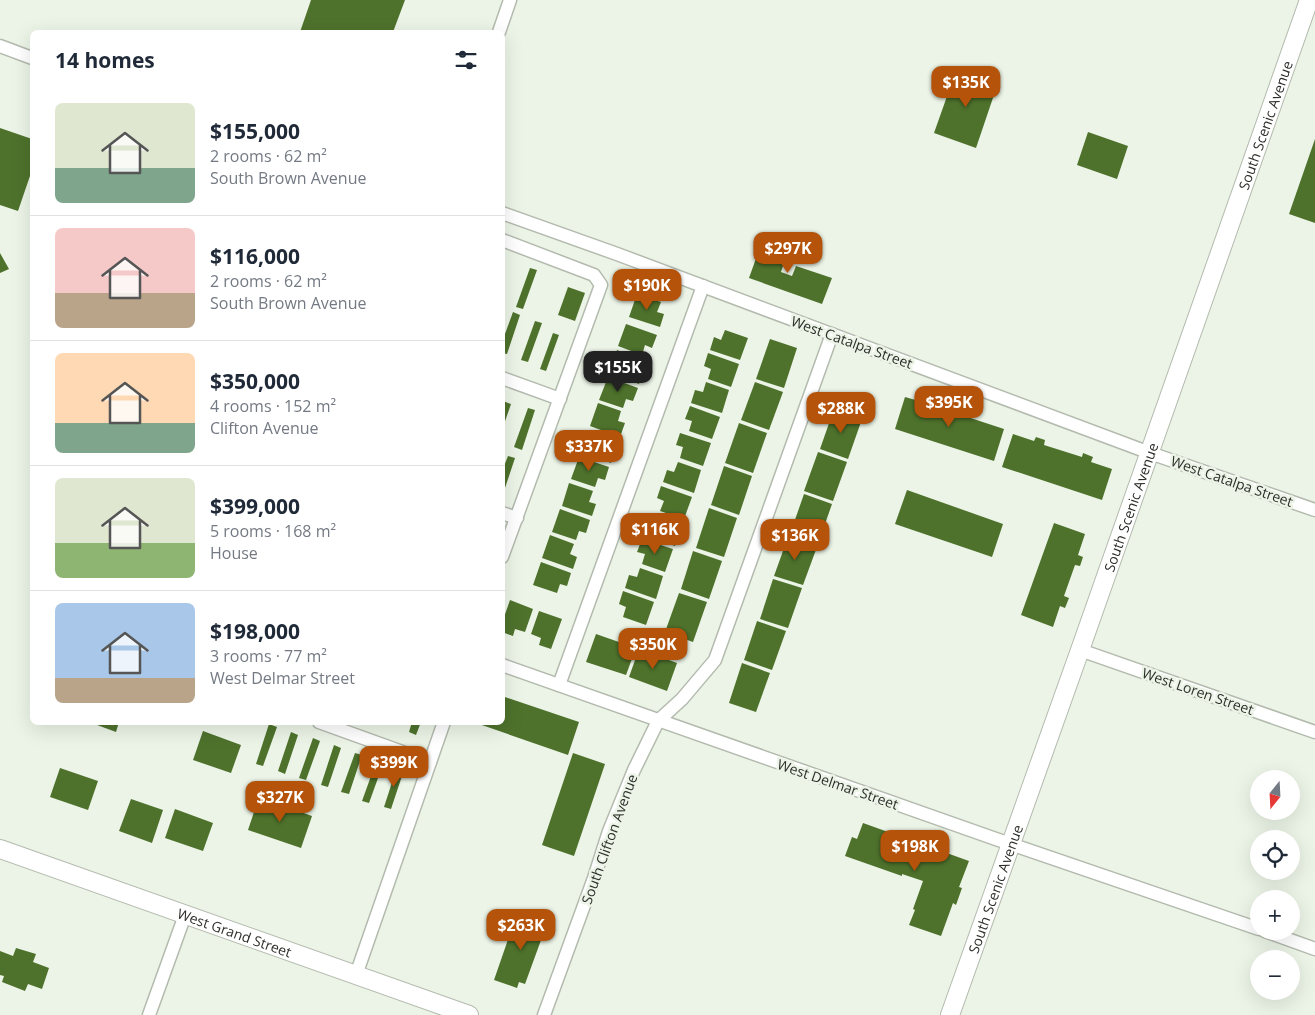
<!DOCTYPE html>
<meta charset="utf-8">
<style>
body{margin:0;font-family:"Open Sans",sans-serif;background:#f2f2f3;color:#1f2937;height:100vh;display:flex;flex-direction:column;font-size:19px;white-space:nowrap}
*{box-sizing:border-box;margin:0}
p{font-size:16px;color:#747a83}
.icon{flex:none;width:28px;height:28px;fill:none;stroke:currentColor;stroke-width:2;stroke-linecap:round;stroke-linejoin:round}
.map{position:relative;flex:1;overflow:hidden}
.details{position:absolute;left:30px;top:30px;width:475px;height:695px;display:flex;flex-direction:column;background:#fff;border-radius:8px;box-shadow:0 5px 20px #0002}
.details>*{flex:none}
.needle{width:32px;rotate:198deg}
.controls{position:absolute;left:1250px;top:770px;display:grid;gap:10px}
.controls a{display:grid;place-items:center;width:50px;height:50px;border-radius:50%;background:#fff;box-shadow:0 5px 20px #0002;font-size:25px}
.price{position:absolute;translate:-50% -42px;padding:0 11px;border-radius:10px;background:#b45309;color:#fff;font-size:16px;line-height:32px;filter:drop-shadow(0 1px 2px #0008)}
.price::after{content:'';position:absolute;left:50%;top:30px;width:15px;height:11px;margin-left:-8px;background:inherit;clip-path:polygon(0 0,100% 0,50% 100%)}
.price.selected{background:#222;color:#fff}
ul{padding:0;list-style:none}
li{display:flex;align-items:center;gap:15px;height:125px;padding:0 25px}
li+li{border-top:1px solid #e0e1e3}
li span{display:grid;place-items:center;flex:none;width:140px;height:100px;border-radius:8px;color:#555}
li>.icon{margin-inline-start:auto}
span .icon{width:60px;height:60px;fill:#fffc;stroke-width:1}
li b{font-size:21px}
h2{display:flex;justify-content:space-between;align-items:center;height:60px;padding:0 25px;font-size:21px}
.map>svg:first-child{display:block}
.building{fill:#4e722c}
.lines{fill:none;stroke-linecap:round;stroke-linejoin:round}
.minor-casing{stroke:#b3baae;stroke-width:15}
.secondary-casing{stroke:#b3baae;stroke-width:20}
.minor{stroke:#fff;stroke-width:12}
.secondary{stroke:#fff;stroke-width:18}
.labels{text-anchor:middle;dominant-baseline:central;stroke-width:5;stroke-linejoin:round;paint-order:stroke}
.street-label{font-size:14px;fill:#2c2e2a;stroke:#ecf4e7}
</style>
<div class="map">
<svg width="1315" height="1015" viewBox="0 0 1315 1015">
<rect width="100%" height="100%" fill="#ecf4e7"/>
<g class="building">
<polygon points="311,0 405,0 393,32 300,32"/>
<polygon points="957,68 998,83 976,148 934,133"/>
<polygon points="0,128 32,139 32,170 18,211 0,205"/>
<polygon points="1088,132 1128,146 1117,179 1077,165"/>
<polygon points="1315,139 1315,223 1289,214"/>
<polygon points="763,239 789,248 781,272 792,276 796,266 832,278 822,304 749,278"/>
<polygon points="0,253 9,269 0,273"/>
<polygon points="530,268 537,270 523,309 516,307"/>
<polygon points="568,287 585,293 575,321 558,315"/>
<polygon points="637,294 661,302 657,312 664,314 660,327 629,317"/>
<polygon points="513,312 520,315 507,354 502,353 502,342"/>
<polygon points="535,321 542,323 528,362 521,360"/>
<polygon points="626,324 657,335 652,348 645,345 642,355 618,346"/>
<polygon points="725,330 748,338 740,360 710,350 714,337 721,340"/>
<polygon points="553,333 559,335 546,371 540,369"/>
<polygon points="770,339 797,348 784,388 756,379"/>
<polygon points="617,350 640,359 637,368 644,370 639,384 609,373"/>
<polygon points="708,353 739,364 731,387 708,379 711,369 704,366"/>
<polygon points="608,377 638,388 633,401 626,399 623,408 599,400"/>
<polygon points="706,382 729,390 722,413 691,403 695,390 703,392"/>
<polygon points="755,382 783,392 769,430 741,420"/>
<polygon points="905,397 926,403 928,399 939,402 937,407 1004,429 994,461 895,429"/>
<polygon points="503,401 511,404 503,427 502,404"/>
<polygon points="598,403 621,411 618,421 625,423 620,437 590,426"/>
<polygon points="690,406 720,417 712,439 689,431 692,421 685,419"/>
<polygon points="528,408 535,410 522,450 514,447"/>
<polygon points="834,409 862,419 848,459 820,449"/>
<polygon points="739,423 767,433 753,473 725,463"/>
<polygon points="588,430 612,438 609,447 615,450 611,463 581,452"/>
<polygon points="680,433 711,443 703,466 680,458 683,447 676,445"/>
<polygon points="1013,434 1034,441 1036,437 1045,440 1044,445 1082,457 1083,453 1093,457 1091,462 1112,469 1102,500 1002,467"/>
<polygon points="818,452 847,462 833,501 804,491"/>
<polygon points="508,456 515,458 503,494 502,471"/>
<polygon points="579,457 609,467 605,480 598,478 595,487 571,479"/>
<polygon points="678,462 701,470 694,493 663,482 667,470 674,472"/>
<polygon points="724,466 752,476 739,515 711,505"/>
<polygon points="569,483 593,491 589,502 596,504 592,516 562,506"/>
<polygon points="661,486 692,497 684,519 660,511 664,501 657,498"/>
<polygon points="907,490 1003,524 992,557 895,524"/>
<polygon points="804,494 832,504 818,544 790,534"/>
<polygon points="709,508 737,518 724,557 696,548"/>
<polygon points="560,509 590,520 586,533 579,531 576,540 552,532"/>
<polygon points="659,515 683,523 675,546 644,535 649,521 656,524"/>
<polygon points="1054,523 1085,534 1078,555 1083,557 1080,566 1075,565 1064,596 1069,598 1065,608 1060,606 1053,627 1021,615"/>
<polygon points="550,535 574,544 570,554 577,557 573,569 542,558"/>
<polygon points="788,537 817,547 803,585 774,576"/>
<polygon points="642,539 673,549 665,572 642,564 645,554 637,552"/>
<polygon points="693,551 722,561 709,599 681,589"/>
<polygon points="541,562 571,573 567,586 560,584 557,593 533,585"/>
<polygon points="640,568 663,576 656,599 625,588 629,575 637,577"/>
<polygon points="773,579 802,588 788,628 760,619"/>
<polygon points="623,591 654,602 646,625 623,617 626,607 619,604"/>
<polygon points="679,593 707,602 693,642 665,632"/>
<polygon points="510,600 533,609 525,632 515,629 513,636 502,632 502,623"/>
<polygon points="539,611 562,619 551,649 539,645 541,638 531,634"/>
<polygon points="757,621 786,631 772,670 744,660"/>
<polygon points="596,634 636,648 626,675 586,662"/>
<polygon points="639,649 677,663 667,691 629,677"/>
<polygon points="742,663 770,673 756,712 729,703"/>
<polygon points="502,696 579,722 568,755 476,723 502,722"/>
<polygon points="89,722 119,722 116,732"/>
<polygon points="412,722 421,722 416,735 409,732"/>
<polygon points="269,724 277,727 263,766 256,764"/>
<polygon points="203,731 241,745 231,773 193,760"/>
<polygon points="291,732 298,735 285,774 278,771"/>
<polygon points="313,738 320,741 306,780 299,778"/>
<polygon points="334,745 341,748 328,787 321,785"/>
<polygon points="355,753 362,755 349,794 341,792"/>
<polygon points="573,753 605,764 574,856 542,845"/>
<polygon points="375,765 382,767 369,803 362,801"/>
<polygon points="397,767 404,770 391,809 384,807"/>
<polygon points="60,768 98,781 88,810 50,797"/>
<polygon points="259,797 312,816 301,848 248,830"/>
<polygon points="131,799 163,810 152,843 119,831"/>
<polygon points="175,809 213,823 203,851 165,838"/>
<polygon points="863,823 969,861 959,887 962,888 956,905 953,903 941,936 909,925 915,910 913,909 923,881 902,874 902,876 845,856 852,837 857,839"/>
<polygon points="526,910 547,917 542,931 544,932 525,984 519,982 517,988 494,980 512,928 519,931"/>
<polygon points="16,948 36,954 33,962 49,968 42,989 28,984 25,991 2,982 4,976 0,975 0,951 13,956"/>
</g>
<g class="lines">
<g class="minor-casing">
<g id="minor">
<polyline points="499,32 510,0"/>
<polyline points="0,46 32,58"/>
<polyline points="502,213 617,254 1150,453 1315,510"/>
<polyline points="502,240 594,275 601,285 502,557"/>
<polyline points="502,378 560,399"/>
<polyline points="502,513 517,518"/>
<polyline points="1080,650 1315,732"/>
<polyline points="502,665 993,838 1259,929"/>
<polyline points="559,685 703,286"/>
<polyline points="319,722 430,762"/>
<polyline points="1265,931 1315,949"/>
<polyline points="356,975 444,722"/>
<polyline points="149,1015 185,915"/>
<polyline points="544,1015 594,878 609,831 634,770 658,721 682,699 715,660 832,334"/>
</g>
</g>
<g class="secondary-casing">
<g id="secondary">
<path id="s1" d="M0,849L469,1015"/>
<path id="s2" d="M950,1015L1080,650L1309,0"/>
</g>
</g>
<use href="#minor" class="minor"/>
<use href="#secondary" class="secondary"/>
</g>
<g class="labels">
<g class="street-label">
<text stroke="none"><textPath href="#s2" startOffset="944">South Scenic Avenue</textPath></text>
<text transform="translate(852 342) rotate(20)">West Catalpa Street</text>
<text transform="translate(1232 481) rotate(19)">West Catalpa Street</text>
<text stroke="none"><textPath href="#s2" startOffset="539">South Scenic Avenue</textPath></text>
<text transform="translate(1198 691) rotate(19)">West Loren Street</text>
<text transform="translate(838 784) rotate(19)">West Delmar Street</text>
<text transform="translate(609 839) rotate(-70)">South Clifton Avenue</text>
<text stroke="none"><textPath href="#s2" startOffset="134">South Scenic Avenue</textPath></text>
<text stroke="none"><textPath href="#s1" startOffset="249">West Grand Street</textPath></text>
</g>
</g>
</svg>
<div class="controls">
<a><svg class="needle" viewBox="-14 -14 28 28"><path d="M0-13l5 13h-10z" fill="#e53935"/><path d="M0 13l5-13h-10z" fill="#747a83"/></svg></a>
<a><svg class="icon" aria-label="locate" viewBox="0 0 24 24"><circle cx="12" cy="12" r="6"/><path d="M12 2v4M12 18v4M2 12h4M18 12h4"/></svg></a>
<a>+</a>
<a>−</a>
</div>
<b class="price" style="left:966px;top:108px">$135K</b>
<b class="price" style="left:788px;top:274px">$297K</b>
<b class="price" style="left:647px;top:311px">$190K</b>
<b class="price selected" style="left:618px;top:393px">$155K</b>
<b class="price" style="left:949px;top:428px">$395K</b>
<b class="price" style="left:841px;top:434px">$288K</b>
<b class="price" style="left:589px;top:472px">$337K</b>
<b class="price" style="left:655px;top:555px">$116K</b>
<b class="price" style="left:795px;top:561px">$136K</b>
<b class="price" style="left:653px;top:670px">$350K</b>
<b class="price" style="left:394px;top:788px">$399K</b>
<b class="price" style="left:280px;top:823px">$327K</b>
<b class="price" style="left:915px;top:872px">$198K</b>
<b class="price" style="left:521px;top:951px">$263K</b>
<section class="details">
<h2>14 homes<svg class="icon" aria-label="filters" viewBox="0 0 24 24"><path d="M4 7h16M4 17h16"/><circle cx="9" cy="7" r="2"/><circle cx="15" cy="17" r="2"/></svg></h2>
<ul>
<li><span style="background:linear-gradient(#dfe7d0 65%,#7fa58c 0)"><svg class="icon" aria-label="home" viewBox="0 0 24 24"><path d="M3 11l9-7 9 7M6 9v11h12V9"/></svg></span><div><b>$155,000</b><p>2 rooms · 62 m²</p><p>South Brown Avenue</p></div></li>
<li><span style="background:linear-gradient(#f6c9c9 65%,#b9a48a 0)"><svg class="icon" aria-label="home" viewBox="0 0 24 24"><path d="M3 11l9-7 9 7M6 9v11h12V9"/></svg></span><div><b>$116,000</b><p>2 rooms · 62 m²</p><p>South Brown Avenue</p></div></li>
<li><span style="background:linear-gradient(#ffd9b3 70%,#7fa58c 0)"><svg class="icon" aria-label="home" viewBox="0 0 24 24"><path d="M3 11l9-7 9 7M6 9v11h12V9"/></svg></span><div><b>$350,000</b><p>4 rooms · 152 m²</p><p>Clifton Avenue</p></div></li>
<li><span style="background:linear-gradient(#dfe7d0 65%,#8fb573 0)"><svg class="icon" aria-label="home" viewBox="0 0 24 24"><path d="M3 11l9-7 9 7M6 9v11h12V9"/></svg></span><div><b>$399,000</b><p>5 rooms · 168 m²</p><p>House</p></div></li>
<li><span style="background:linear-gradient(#a9c7e8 75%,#b9a48a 0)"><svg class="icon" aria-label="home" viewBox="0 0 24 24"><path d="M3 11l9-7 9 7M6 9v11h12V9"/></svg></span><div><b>$198,000</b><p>3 rooms · 77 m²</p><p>West Delmar Street</p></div></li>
</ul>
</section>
</div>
